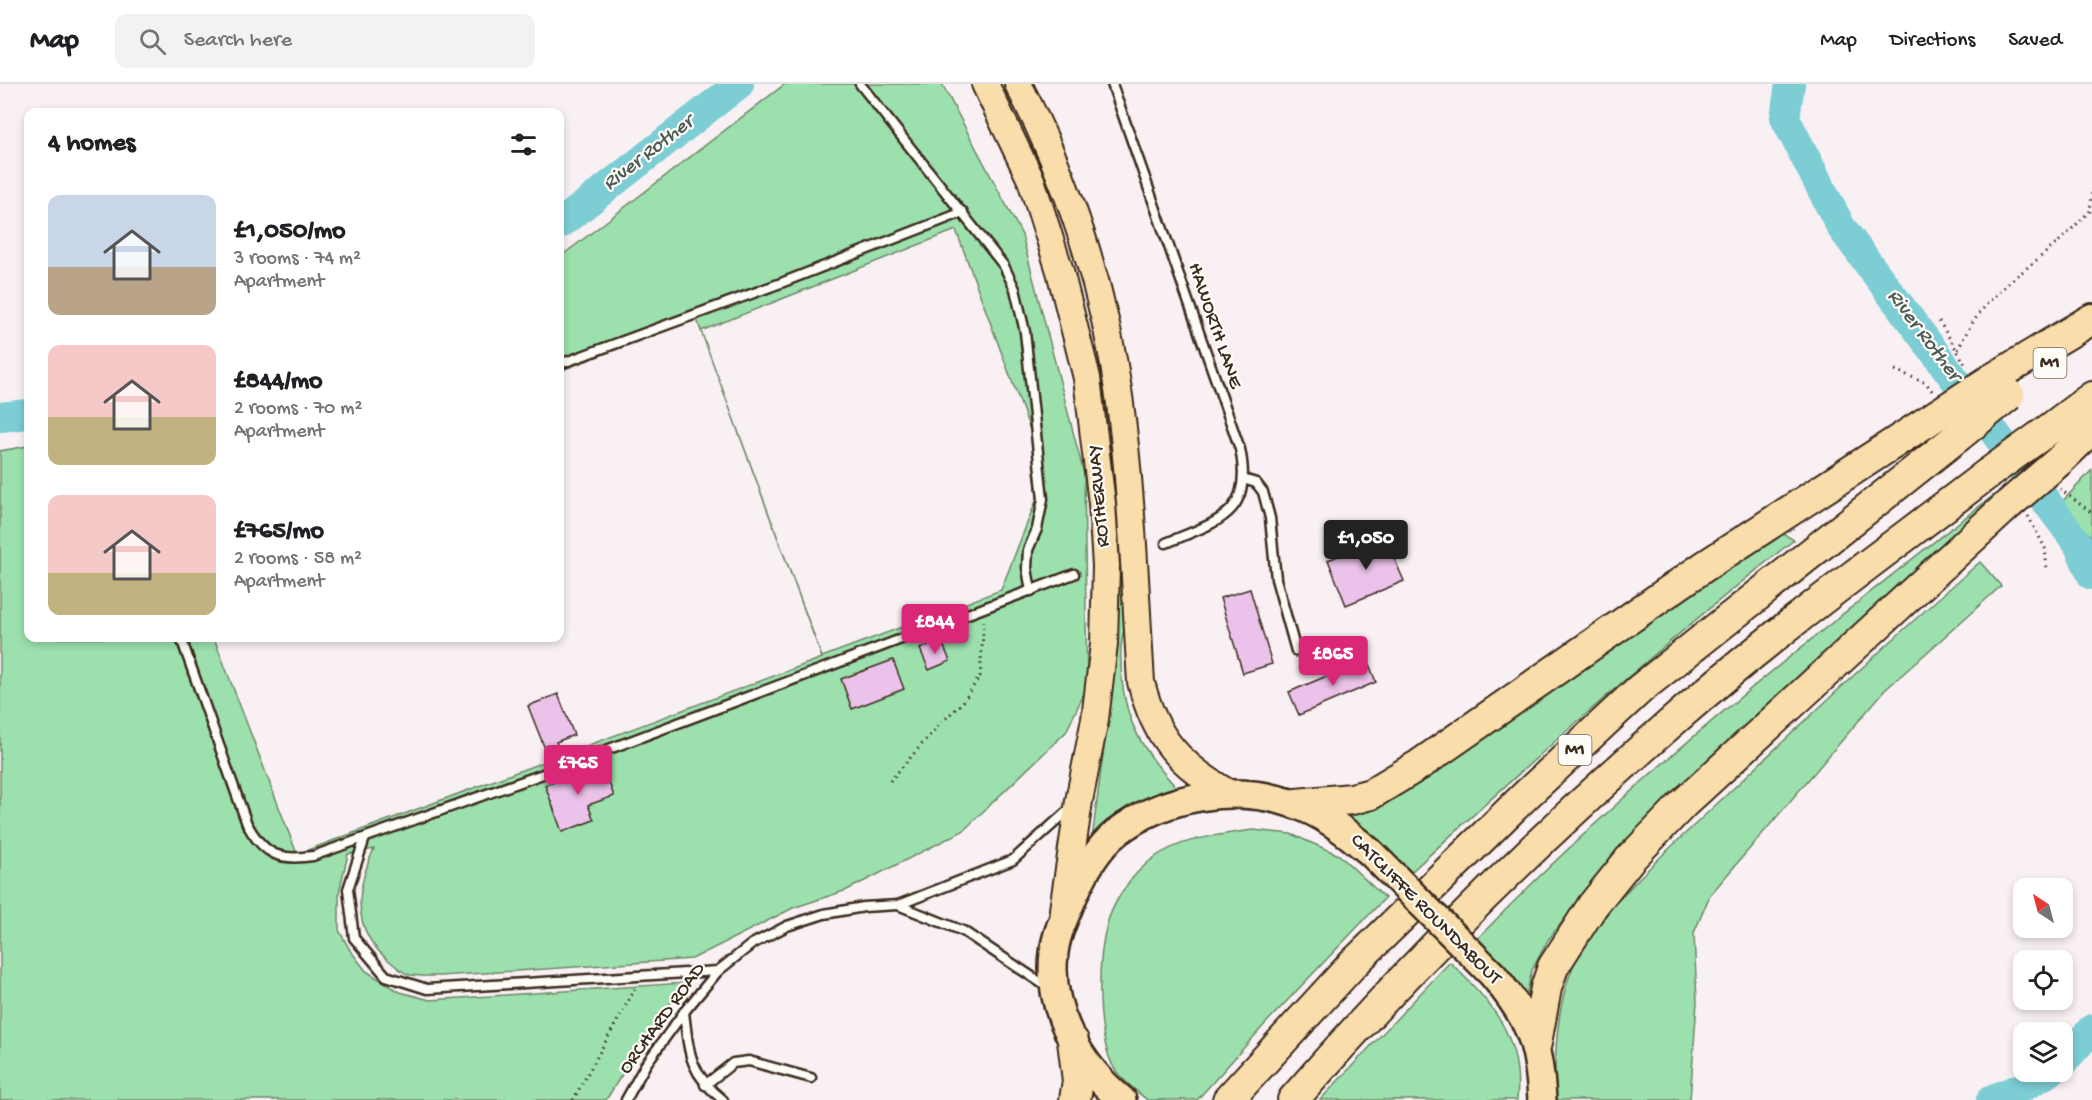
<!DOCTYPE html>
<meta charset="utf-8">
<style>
body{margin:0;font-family:"Gochi Hand",sans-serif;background:#f2f2f2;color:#202124;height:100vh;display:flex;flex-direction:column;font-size:22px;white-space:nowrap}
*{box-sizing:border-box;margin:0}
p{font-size:20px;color:#757577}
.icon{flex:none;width:33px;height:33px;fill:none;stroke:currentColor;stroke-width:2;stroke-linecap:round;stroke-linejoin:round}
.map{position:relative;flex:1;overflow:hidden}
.panel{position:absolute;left:24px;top:24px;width:540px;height:534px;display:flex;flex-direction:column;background:#fff;border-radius:12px;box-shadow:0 3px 9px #0003}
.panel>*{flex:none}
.needle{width:39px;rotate:324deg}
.fabs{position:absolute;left:2013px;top:794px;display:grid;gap:12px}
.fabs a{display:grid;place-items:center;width:60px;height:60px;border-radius:12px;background:#fff;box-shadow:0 3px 9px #0003;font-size:30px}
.price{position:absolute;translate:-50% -51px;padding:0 14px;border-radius:6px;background:#db2777;color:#fff;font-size:20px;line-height:39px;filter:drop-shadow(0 2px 3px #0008)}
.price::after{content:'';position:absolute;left:50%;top:36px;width:18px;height:14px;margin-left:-9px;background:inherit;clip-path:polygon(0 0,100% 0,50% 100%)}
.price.current{background:#222;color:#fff}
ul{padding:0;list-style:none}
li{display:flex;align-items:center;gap:18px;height:150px;padding:0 24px}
li span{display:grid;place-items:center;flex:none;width:168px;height:120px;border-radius:12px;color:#555}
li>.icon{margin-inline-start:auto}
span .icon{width:72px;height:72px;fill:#fffc;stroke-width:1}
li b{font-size:26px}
h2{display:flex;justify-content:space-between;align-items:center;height:72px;padding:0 24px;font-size:26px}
header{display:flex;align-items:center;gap:36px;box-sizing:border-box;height:84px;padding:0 30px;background:#fff;border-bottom:2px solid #e0e0e0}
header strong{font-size:28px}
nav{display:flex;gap:33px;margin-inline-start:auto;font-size:21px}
.search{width:420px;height:54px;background:#f2f2f2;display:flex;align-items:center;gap:15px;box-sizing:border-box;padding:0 21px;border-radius:12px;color:#757577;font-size:22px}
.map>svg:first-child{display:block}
.green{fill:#9ce1ad;stroke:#6c8666;stroke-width:1.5}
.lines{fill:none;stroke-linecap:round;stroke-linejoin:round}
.river{stroke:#7ccdd4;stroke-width:30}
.building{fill:#ebc2ea;stroke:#3b2a1e;stroke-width:1.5}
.service-casing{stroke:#3b2a1e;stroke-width:13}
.primary-casing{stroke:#3b2a1e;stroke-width:30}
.trunk-casing{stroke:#3b2a1e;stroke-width:32}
.motorway-casing{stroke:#3b2a1e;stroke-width:34}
.path{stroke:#3b2a1e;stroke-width:3;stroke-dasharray:1.5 4.5;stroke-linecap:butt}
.service{stroke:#fdfcf7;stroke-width:8}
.primary{stroke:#f9ddab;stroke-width:26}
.trunk{stroke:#f9ddab;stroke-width:27}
.motorway{stroke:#f9ddab;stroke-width:30}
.trunk-bridge-casing{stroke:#3b2a1e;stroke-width:32;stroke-linecap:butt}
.motorway-bridge-casing{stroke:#3b2a1e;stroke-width:34;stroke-linecap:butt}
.trunk-bridge{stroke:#f9ddab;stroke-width:27}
.motorway-bridge{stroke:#f9ddab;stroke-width:30}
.labels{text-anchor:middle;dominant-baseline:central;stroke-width:4.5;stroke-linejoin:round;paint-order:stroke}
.shield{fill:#fdfcf7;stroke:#75695f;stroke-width:1.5}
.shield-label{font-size:18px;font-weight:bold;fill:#3b2a1e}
.street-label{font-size:20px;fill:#3b2a1e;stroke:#fdfcf7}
.water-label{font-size:21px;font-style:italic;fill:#4e5b55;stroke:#fdfcf7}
</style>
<header>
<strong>Map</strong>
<div class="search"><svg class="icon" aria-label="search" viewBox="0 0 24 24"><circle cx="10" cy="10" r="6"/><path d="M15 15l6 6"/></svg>Search here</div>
<nav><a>Map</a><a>Directions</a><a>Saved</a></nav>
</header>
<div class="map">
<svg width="2092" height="1016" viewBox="0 0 2092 1016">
<rect width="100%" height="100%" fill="#f9f0f4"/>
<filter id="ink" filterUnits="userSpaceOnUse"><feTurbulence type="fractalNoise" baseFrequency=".0167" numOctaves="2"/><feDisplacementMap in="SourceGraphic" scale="12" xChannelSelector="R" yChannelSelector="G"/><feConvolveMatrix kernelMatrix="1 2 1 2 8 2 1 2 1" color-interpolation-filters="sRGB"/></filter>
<g filter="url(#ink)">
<g class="green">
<path d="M785,0H942L1022,151L1084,390L1087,603L1066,648L963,747L847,806L793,824L692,875L440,892C430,892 416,893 407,890C402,888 396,882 392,879C351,849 355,806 374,765L348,770L339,808V846L350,866L366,887L400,908L430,916L685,899L639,963L606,1016H0V367L28,362V554H214L297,770L822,574L701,247L822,573L1001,506L1037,414L1032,351L956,146L701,247L697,235L560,287V173Z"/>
<polygon points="2092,386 2092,453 2059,421"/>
<path d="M1995,410L2001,416L1719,665L1609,779L1548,856L1532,886L1525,917L1499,889L1505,883L1478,854C1636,690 1816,550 1995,410Z"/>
<path d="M1119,437C1122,462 1129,489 1129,515C1129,531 1122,548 1121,564C1119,627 1137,663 1180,707L1091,763L1113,593Z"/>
<path d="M1782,449L1794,456C1661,561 1536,673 1411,788L1381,761L1331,727L1566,593Z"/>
<path d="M1980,478L2001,502L1885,606L1710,811L1694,849L1697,918L1690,1016H1554C1555,968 1556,913 1579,870C1610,815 1674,761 1720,717C1806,636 1891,555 1980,478Z"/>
<path d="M1253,746L1291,750L1339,771L1385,814L1266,939L1197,1016H1147C1137,1007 1121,996 1114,984C1096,951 1097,877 1107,840C1113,819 1127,798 1143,783C1171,755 1215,751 1253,746Z"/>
<path d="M1450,878C1492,920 1523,952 1517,1016H1320Z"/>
</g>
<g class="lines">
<g class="river">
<polyline points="1790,0 1785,34 1841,143 2078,460 2092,491"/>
<polyline points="560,140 739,0"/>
<polyline points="0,333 28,330"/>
<polyline points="2062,979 2092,945"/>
<polyline points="1991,1016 2023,1003 2051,987"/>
</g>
</g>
<g class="building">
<polygon points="1385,453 1404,497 1346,521 1328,476"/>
<polygon points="1250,505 1272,580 1243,589 1220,514"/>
<polygon points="941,556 950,577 929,586 920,565"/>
<polygon points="1367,575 1376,598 1299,631 1289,608"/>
<polygon points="893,576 904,605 852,625 841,595"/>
<polygon points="558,610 574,651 556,658 563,676 551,680 528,622"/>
<polygon points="602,680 614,712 588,721 594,736 562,748 545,701 557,697 555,692 567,687 569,692"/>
</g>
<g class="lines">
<g class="service-casing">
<g id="service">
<polyline points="860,0 1004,182 1015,205 1025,248 1043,415 1037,445 1028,466 1027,484 1031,507"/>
<path d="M1112,0L1240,365C1254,431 1218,437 1166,459"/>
<polyline points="560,280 781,199 963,128"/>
<polyline points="1243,395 1256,399 1263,408 1270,434 1276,495 1296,567"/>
<path d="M181,554L247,740C264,771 279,777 313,772L540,691L1074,490"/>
<polyline points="365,754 348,805 354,854 386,892 427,905 718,887"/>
<polyline points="898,821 963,847 1049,904"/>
<path d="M684,928C689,969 689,989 723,1016"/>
<polyline points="705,1001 733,979 749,977 811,994"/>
<polyline points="626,1016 646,980 684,928 718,887 752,860 787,842 824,830 864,823 898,821 1013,776 1072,723"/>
</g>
</g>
<g class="primary-casing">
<g id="primary">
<polyline points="985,0 1031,96 1060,187 1087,294 1102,420 1106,482 1104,560 1095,635 1079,717 1063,826"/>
<path d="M1018,0C1068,95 1104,205 1119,312C1132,406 1135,503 1141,598C1155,655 1180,681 1230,710"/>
</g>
</g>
<g class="trunk-casing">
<g id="trunk">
<path d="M1493,891C1530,936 1539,958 1542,1016"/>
<path d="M1122,1016C1080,982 1047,925 1054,869C1056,849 1066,830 1073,813C1083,790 1096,765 1116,749C1165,711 1235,700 1294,720C1323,729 1347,749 1370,768"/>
</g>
</g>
<g class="motorway-casing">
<g id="motorway">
<polyline points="1992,295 2092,235"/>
<polyline points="2040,352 2092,313"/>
<polyline points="2059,377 2092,345"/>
<polyline points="1296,720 1352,715 1371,710 1419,681 1705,482 1937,331"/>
<polyline points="1073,957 1078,997 1075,1016"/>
<polyline points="1536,959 1546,904 1553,883 1593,821 1630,775 1683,720 2009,420"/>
<polyline points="1228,1016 1352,881 1527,710 1640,605 1956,354"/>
<path d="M1293,1016C1412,879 1542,751 1679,632C1777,546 1883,470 1986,391"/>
</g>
</g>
<g class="path">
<polyline points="1939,237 1967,283"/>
<path d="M1958,266C1980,214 2017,194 2057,159C2069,149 2079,137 2090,127L2092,108"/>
<polyline points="1895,286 1926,299 1933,308"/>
<polyline points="2060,405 2092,429"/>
<polyline points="2028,432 2045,464 2047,486"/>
<polyline points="890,697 938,642 963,618 980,592 984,536"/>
<polyline points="573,1016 635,905"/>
</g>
<use href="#service" class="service"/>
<use href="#primary" class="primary"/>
<use href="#trunk" class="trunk"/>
<use href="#motorway" class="motorway"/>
<g class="trunk-bridge-casing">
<polyline id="trunk-bridge" points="1370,768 1493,891"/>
</g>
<g class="motorway-bridge-casing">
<g id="motorway-bridge">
<polyline points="1937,331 1992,295"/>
<polyline points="1956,354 2009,311"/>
<polyline points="1986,391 2040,352"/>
<polyline points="2009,420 2059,377"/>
</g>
</g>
<use href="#trunk-bridge" class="trunk-bridge"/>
<use href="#motorway-bridge" class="motorway-bridge"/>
</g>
</g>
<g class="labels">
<g class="shield">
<rect x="2033.5" y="264" width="33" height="30" rx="4.5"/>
<rect x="1558.5" y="651" width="33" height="30" rx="4.5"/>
</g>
<g class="shield-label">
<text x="2050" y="279">M1</text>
<text x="1575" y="666">M1</text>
</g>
<g class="street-label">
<text transform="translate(1214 242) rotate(71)">HAWORTH LANE</text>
<text transform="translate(1100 412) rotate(-95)">ROTHERWAY</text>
<text transform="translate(1425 826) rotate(45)">CATCLIFFE ROUNDABOUT</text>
<text transform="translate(663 935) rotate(-54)">ORCHARD ROAD</text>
</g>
<g class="water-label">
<text transform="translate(649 70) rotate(-38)">River Rother</text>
<text transform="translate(1923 252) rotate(53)">River Rother</text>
</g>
</g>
</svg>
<div class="fabs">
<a><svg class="needle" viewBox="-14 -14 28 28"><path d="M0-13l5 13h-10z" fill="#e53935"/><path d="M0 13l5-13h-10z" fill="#757577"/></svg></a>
<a><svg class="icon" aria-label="locate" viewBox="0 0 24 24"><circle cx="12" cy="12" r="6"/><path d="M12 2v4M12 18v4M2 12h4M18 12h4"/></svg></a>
<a><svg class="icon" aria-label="layers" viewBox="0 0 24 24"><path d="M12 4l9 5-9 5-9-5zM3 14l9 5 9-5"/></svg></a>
</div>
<b class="price current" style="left:1366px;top:487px">£1,050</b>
<b class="price" style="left:935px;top:571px">£844</b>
<b class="price" style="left:1333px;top:603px">£865</b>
<b class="price" style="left:578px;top:712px">£765</b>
<section class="panel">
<h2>4 homes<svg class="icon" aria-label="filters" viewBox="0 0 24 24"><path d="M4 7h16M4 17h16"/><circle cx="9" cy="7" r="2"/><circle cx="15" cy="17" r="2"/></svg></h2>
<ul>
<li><span style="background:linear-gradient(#c9d6e8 60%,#b9a48a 0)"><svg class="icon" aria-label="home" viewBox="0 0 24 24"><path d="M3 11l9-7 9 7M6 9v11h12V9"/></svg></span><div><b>£1,050/mo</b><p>3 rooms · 74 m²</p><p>Apartment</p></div></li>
<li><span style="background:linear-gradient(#f6c9c9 60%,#c2b280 0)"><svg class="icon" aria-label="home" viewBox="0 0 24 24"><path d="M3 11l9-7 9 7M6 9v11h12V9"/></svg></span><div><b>£844/mo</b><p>2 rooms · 70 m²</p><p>Apartment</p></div></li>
<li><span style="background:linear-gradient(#f6c9c9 65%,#c2b280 0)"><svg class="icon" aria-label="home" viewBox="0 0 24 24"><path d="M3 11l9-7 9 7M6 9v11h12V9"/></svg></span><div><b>£765/mo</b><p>2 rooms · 58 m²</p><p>Apartment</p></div></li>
</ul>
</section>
</div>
